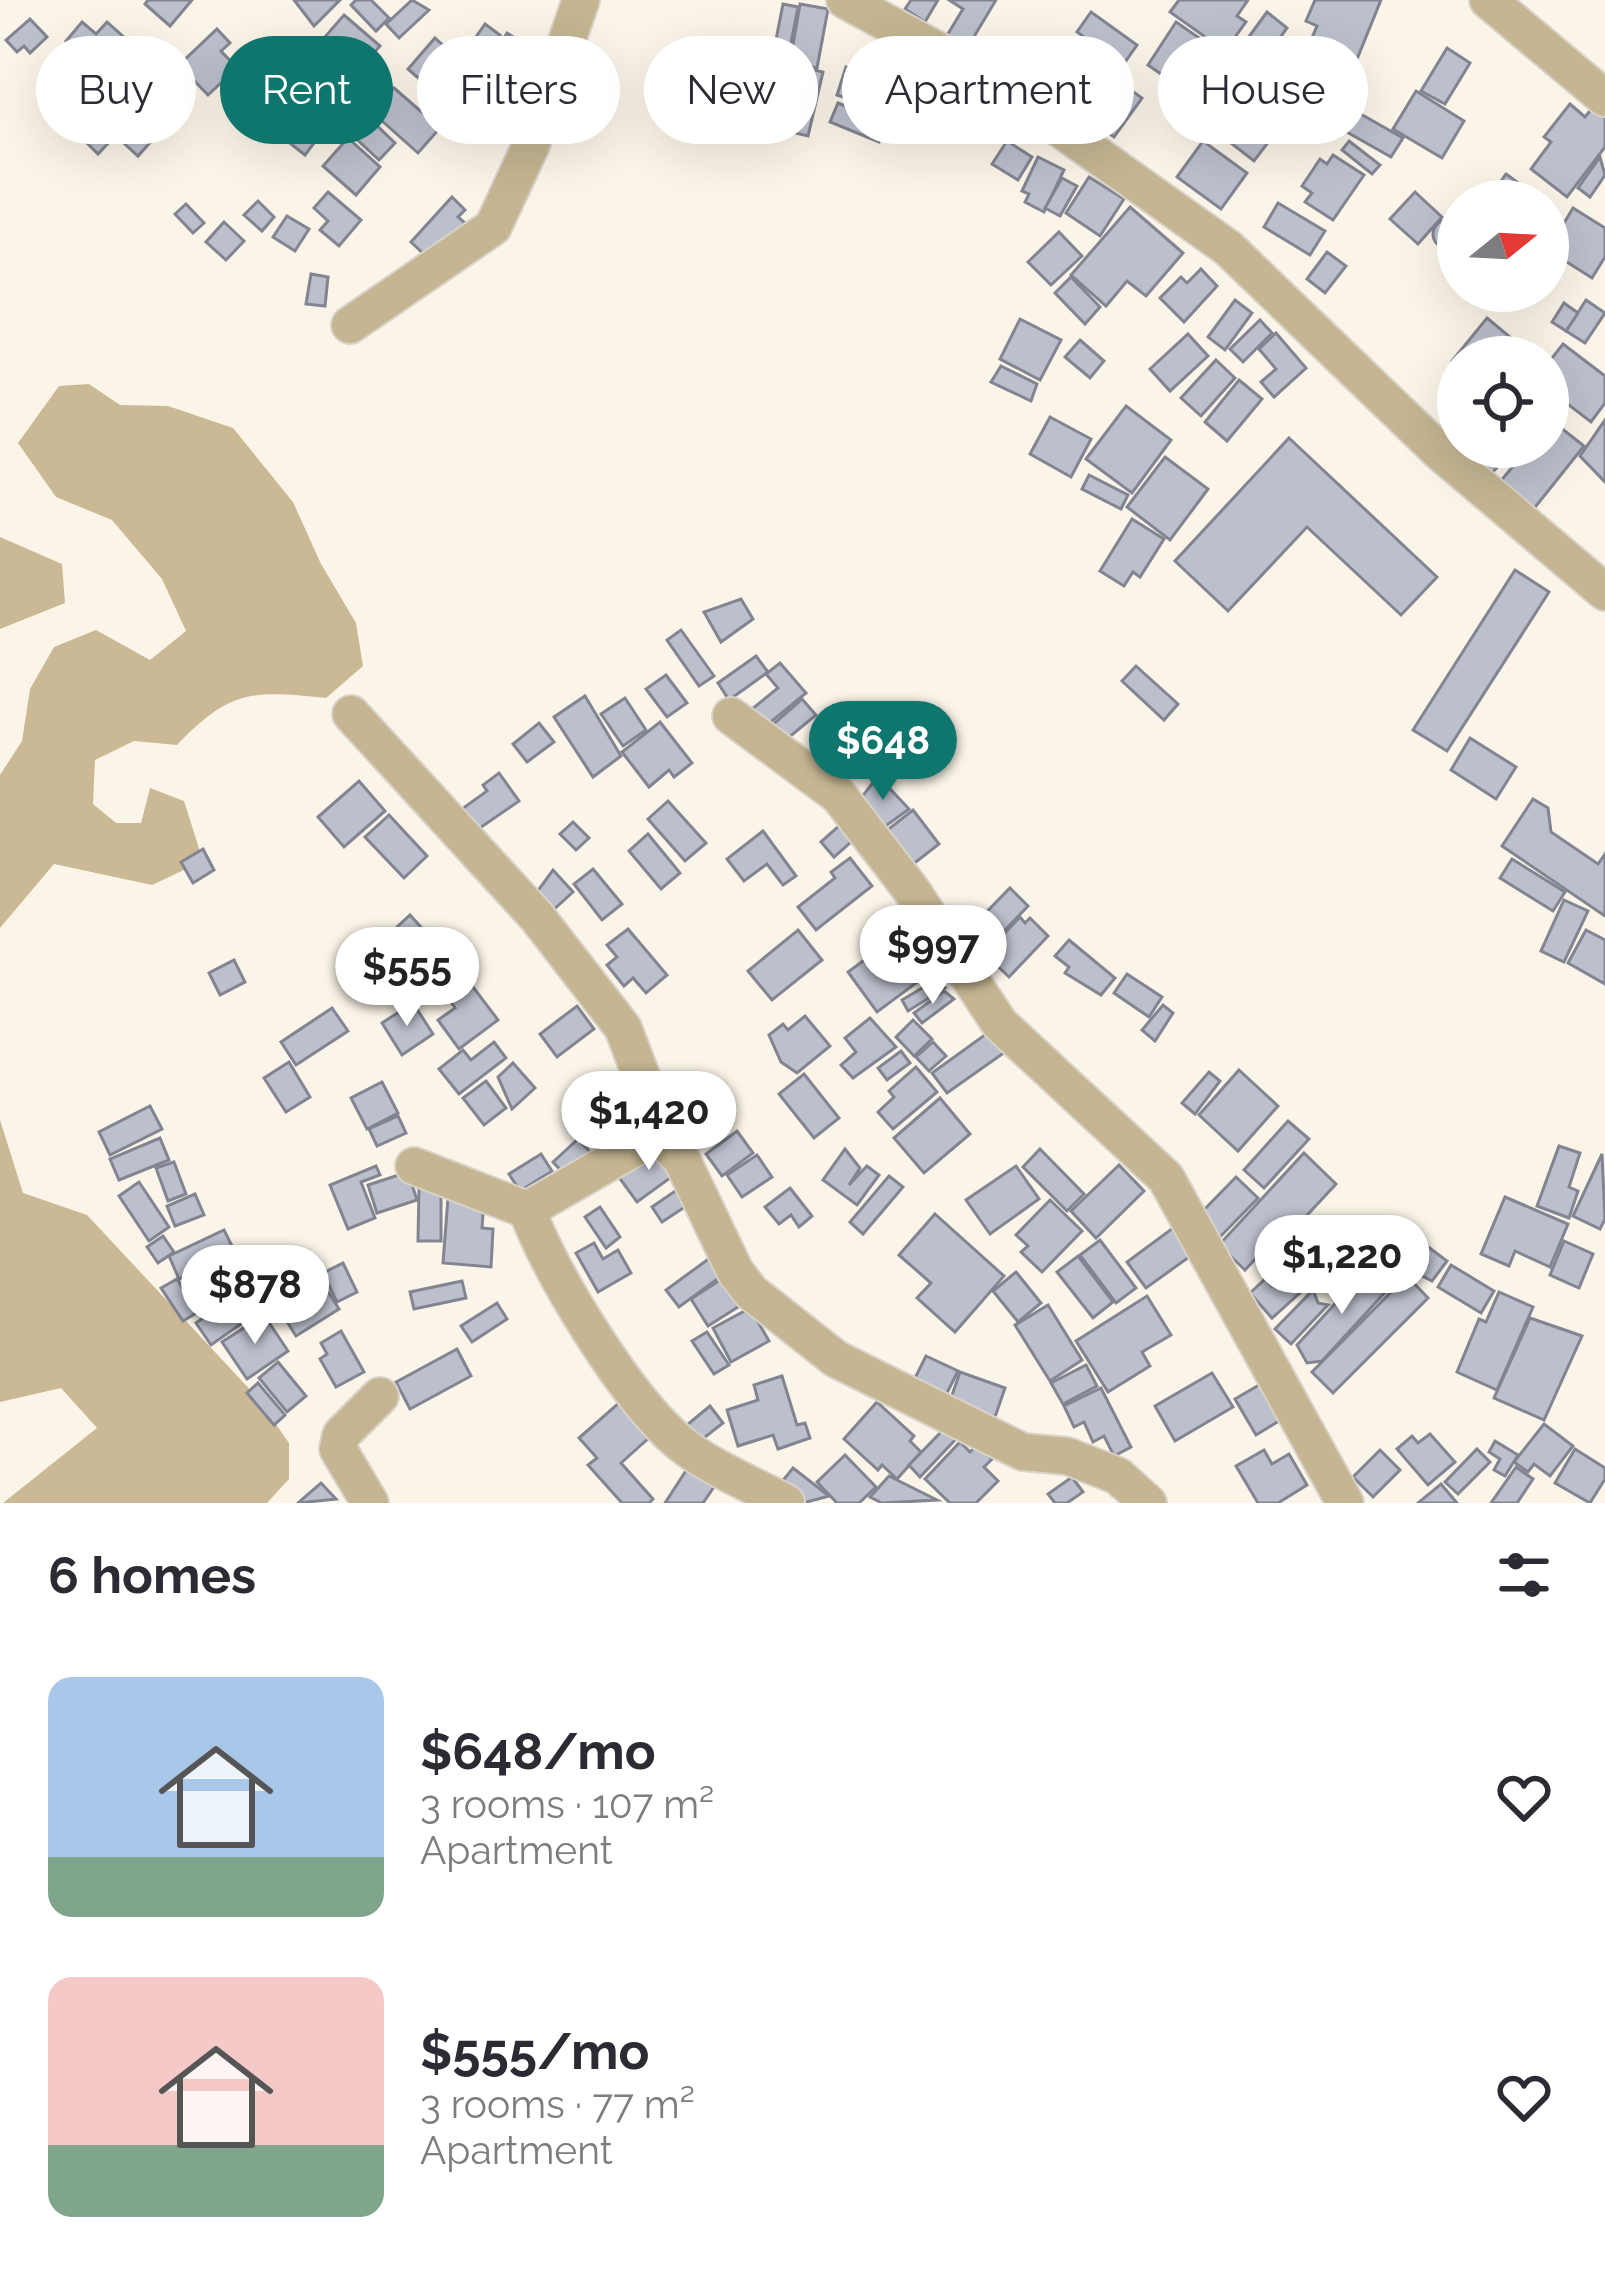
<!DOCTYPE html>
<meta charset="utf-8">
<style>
body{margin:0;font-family:Raleway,sans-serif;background:#f2f2f3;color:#2b2b33;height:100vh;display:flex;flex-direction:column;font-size:45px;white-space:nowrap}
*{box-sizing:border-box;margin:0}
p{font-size:39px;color:#7c7c81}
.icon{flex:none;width:66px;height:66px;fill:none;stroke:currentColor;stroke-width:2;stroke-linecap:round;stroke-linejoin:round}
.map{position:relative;height:1503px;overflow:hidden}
.panel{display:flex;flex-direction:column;background:#fff;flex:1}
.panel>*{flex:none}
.guide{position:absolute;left:36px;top:36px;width:1533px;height:108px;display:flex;gap:24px}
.needle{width:78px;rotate:72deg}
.controls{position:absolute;left:1437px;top:180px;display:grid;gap:24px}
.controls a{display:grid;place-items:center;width:132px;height:132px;border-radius:50%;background:#fff;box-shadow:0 12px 48px #0002;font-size:60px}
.price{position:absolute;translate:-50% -102px;padding:0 27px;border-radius:42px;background:#fff;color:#222;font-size:39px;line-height:78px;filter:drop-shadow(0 3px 6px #0008)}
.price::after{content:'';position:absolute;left:50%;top:72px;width:36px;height:27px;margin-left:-18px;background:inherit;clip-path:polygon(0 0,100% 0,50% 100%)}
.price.selected{background:#0f766e;color:#fff}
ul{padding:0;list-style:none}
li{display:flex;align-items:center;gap:36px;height:300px;padding:0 48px}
li span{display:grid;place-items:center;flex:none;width:336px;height:240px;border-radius:24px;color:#555}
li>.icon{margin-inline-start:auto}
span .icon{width:144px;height:144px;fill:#fffc;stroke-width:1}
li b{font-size:51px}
h2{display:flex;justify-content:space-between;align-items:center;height:144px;padding:0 48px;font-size:51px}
.chip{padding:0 42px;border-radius:54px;background:#fff;box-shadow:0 12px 48px #0002;font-size:42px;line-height:108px}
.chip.selected{background:#0f766e;color:#fff}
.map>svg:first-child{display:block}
.forest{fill:#cab994}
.building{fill:#bcc0cc;stroke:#828591;stroke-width:3}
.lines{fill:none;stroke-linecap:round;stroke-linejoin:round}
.minor-casing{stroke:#d8d3c8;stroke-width:40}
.minor{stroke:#c5b592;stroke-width:36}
</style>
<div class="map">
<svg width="1605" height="1503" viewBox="0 0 1605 1503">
<rect width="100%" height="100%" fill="#fbf5e9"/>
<g class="forest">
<path d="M89,384L120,405L168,406L233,428L293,502L321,564L356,623L363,666L326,698C252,690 230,690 177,745L134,741L95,760L93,804L116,823H141L150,788L184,801L203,861L152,885L54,864L0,928V775L22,741L30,689L54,647L96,630L150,660L186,631L162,579L112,520L56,497L18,443L59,386Z"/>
<polygon points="0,537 62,564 65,603 0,629"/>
<polygon points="0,1120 23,1193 87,1215 257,1397 289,1443 289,1479 267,1503 3,1503 97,1428 61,1388 0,1402"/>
</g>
<g class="building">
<polygon points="148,0 192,0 170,26 145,4"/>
<polygon points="294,0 340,0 314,26"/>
<polygon points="356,0 371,0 389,18 376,31 351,5"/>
<polygon points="412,0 429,10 399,38 386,24"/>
<polygon points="911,0 938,0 925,22 905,9"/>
<polygon points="949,0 996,0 966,50 946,37 963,9"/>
<polygon points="1179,0 1248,0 1237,16 1246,22 1225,51 1170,12"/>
<polygon points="1315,0 1381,0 1357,59 1311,40 1317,26 1306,21"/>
<polygon points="783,4 798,7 789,53 774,50"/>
<polygon points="800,4 828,9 817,68 790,62"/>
<polygon points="1091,12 1137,45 1123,65 1077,32"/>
<polygon points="1267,12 1287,28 1258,68 1237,53"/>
<polygon points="344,15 380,46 352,77 317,46"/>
<polygon points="30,19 47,37 30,53 24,46 17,52 6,40"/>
<polygon points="82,22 96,34 107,22 126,39 100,70 66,41"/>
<polygon points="1176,22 1218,51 1190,94 1148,65"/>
<polygon points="485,24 500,35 481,62 466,51"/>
<polygon points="217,29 230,43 221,51 237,68 208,95 179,65"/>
<polygon points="507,33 542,56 521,90 486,67"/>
<polygon points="435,38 473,72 447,103 408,69"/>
<polygon points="1447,48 1470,63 1445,104 1421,91"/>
<polygon points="1327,54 1349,66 1325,108 1304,95"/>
<polygon points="323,58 351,82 329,107 301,83"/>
<polygon points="877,58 902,64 889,113 864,106"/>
<polygon points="768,59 823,72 808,136 753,123"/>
<polygon points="1090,65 1112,80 1085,122 1063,109"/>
<polygon points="846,67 867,74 858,102 837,95"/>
<polygon points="901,75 910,77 900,120 891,117"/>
<polygon points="951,84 968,92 942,134 923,125 936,97 944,98"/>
<polygon points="1125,86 1142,98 1114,137 1097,125"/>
<polygon points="394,88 440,128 418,153 372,112"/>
<polygon points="1416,91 1464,121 1442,158 1393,129"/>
<polygon points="1234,93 1279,128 1254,161 1209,126"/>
<polygon points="1597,102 1605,108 1605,147 1567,197 1531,169 1551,142 1544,137 1570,104 1585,117"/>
<polygon points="838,103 886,123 879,142 830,122"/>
<polygon points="1350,108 1403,138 1391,157 1338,127"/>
<polygon points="142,109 163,128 138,156 117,137"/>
<polygon points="93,112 115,136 98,154 74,130"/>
<polygon points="367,116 395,143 379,160 351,134"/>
<polygon points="303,118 322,132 305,155 286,140"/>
<polygon points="348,138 380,167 356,195 323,166"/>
<polygon points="1007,141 1032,157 1018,180 992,164"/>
<polygon points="1203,141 1247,173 1221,209 1177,177"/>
<polygon points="1349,141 1380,165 1372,174 1342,150"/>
<polygon points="1333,155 1364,175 1333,220 1305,202 1312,193 1302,186 1320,159 1327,164"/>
<polygon points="1038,157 1064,170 1044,212 1025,202 1029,194 1022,191"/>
<polygon points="1600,157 1605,175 1590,197 1578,188"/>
<polygon points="1506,174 1543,201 1487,201"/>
<polygon points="1089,177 1124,199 1100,236 1066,213"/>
<polygon points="1062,178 1077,186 1060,216 1045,208"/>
<polygon points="328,192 361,220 339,246 320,230 328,221 314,208"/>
<polygon points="1415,192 1442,217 1418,244 1390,219"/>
<polygon points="452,197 465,210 458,217 466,224 432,262 411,242"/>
<polygon points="258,201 274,217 262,231 244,215"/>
<polygon points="1278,203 1325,231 1310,255 1264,227"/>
<polygon points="186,204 204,223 193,233 175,214"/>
<polygon points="1130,207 1183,253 1146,296 1127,281 1106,306 1071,275"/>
<polygon points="1573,208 1605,228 1605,257 1592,278 1548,250"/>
<polygon points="287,216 309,229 295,251 273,237"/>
<circle cx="1447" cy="234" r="14"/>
<polygon points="224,222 244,241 226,260 206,242"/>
<polygon points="1059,232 1082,256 1051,285 1028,262"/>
<polygon points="1327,252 1346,266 1325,293 1307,279"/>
<polygon points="1201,269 1217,286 1184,322 1160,298 1181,277 1187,283"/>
<polygon points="311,274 328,277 325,306 306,304"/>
<polygon points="1071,277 1100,307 1085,324 1055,293"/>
<polygon points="1235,300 1252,313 1225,350 1208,337"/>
<polygon points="1586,300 1605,313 1585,343 1566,331"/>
<polygon points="1564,303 1578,313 1566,331 1552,322"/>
<polygon points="1487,318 1534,357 1458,357 1458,366 1452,361"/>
<polygon points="1020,319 1061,340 1040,380 1000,359"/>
<polygon points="1260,320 1272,333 1243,362 1230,349"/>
<polygon points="1276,333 1306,368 1274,397 1261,382 1276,369 1259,349"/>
<polygon points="1188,334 1208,356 1170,391 1150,369"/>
<polygon points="1080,340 1104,361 1090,378 1065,357"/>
<polygon points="1563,344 1605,376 1605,403 1591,422 1548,389 1548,363"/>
<polygon points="1216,360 1235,378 1201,416 1181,398"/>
<polygon points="1001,366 1037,384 1031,401 991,382"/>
<polygon points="1239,380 1262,399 1227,441 1205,422"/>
<polygon points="1126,406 1171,440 1132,493 1086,459"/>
<polygon points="1050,417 1091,439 1071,477 1030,454"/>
<polygon points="1551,420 1584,446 1532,511 1499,483 1529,447 1548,447"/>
<polygon points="1605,420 1605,482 1580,456"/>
<polygon points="1289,438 1437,577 1401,615 1307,527 1228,611 1175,561"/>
<polygon points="1479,447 1515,447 1492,473 1472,455"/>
<polygon points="1165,457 1208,489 1170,540 1127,507"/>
<polygon points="1089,475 1128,495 1121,509 1082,489"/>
<polygon points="1132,519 1164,539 1140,577 1133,572 1124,586 1100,571"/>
<polygon points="1515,570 1549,592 1447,751 1413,730"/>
<polygon points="741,599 753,619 721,642 704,612"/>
<polygon points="681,630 714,676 699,686 667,640"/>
<polygon points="756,656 768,672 729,700 718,683"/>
<polygon points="780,663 806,693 766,726 752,709 778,688 766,674"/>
<polygon points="1136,666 1178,704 1164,720 1122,681"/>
<polygon points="666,675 687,703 667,717 646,689"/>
<polygon points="585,696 621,756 593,777 554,717"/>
<polygon points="625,698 646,730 623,746 601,714"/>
<polygon points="802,699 816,715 782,743 769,728"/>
<polygon points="660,722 692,763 674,777 669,770 649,787 622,752"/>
<polygon points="539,723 554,742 527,762 513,744"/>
<polygon points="842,725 858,744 825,772 809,753"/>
<polygon points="1470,738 1516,767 1496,799 1451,770"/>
<polygon points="499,773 519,801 477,830 462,809 487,791 483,785"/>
<polygon points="878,776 909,809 883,828 861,798"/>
<polygon points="359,781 385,811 344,847 318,817"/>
<polygon points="1533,799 1548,808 1551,832 1598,864 1605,854 1605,916 1502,846"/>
<polygon points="668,801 706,843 685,861 648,819"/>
<polygon points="913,810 939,844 907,869 881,835"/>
<polygon points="389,815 427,856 404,878 365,837"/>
<polygon points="573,822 589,838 576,850 560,834"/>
<polygon points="839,826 852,841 834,857 821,842"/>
<polygon points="763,831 796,876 783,885 767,864 744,881 727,859"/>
<polygon points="648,834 680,873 661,889 629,851"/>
<polygon points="203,849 214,870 193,883 181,862"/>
<polygon points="850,858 872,886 816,930 798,907 835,878 831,872"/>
<polygon points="1512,859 1565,892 1553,911 1500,878"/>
<polygon points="593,869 622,904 602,920 574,884"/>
<polygon points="553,870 573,892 550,913 534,896"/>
<polygon points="1010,888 1028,906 985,951 966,933"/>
<polygon points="1564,900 1588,911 1564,962 1541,951"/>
<polygon points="410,915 447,956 406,993 369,953"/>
<polygon points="1020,917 1025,923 1030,918 1048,936 1009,977 985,954"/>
<polygon points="918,920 947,960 877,1012 848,972"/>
<polygon points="628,929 667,975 646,993 633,978 624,986 607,965 617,957 607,945"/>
<polygon points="798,930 822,960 772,1000 748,971"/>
<polygon points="1586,930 1605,940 1605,984 1568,963"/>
<polygon points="1069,940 1115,978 1101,995 1065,973 1069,967 1055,956"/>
<polygon points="234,960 245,982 220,995 209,973"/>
<polygon points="1127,974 1162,997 1149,1017 1114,993"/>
<polygon points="939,978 945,988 908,1011 902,1000"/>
<polygon points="470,983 498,1020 459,1049 438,1020 455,1008 449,999"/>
<polygon points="944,991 954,999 922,1023 914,1013"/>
<polygon points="413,1003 433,1034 402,1055 382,1023"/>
<polygon points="1163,1005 1173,1013 1155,1041 1142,1030"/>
<polygon points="577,1006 594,1029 557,1057 540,1034"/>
<polygon points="332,1008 348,1031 296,1065 281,1042"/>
<polygon points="805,1016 830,1046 797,1073 781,1062 769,1035 783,1024 788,1030"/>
<polygon points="870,1018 896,1047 853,1078 841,1065 856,1052 845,1038"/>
<polygon points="913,1020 932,1039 914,1056 896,1037"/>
<polygon points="1000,1024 1015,1045 947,1093 932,1073"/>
<polygon points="494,1042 506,1058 459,1094 439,1069 463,1050 471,1060"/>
<polygon points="933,1042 946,1056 929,1071 916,1057"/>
<polygon points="901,1051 910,1063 887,1080 878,1068"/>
<polygon points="289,1062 310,1097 286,1112 264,1078"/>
<polygon points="513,1063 535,1088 512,1109 498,1077"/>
<polygon points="916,1067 937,1092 893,1129 878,1112 894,1097 889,1091"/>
<polygon points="1239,1070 1278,1106 1238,1151 1199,1115"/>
<polygon points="1209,1072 1220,1081 1195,1114 1182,1103"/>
<polygon points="804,1074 839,1118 814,1138 779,1094"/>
<polygon points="621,1079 636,1094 616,1115 600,1100"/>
<polygon points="486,1081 506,1108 484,1125 463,1098"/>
<polygon points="382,1082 398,1113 367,1129 351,1098"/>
<polygon points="940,1098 970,1134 924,1173 894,1138"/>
<polygon points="150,1106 162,1129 110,1155 99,1132"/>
<polygon points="398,1116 406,1133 377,1146 369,1129"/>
<polygon points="1288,1121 1309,1139 1264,1188 1244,1170"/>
<polygon points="737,1131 753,1153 722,1176 706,1154"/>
<polygon points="160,1138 169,1160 119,1180 110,1159"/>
<polygon points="578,1139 592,1154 567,1177 553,1162"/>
<polygon points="662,1145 681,1170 637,1202 618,1176"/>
<polygon points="1559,1146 1580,1153 1569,1187 1578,1191 1569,1218 1537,1206"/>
<polygon points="845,1149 860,1168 849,1185 867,1166 879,1175 857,1205 823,1180"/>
<polygon points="1040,1149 1084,1194 1067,1211 1023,1167"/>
<polygon points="1304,1153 1336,1184 1282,1242 1274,1239 1245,1270 1219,1245"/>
<polygon points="541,1154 552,1171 520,1191 509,1174"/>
<polygon points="1602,1154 1605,1219 1600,1229 1573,1216"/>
<polygon points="757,1155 772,1177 742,1197 727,1175"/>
<polygon points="174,1162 186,1194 168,1201 156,1168"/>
<polygon points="1119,1165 1144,1191 1096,1238 1071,1211"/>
<polygon points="376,1166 380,1175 361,1182 375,1218 348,1229 330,1185"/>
<polygon points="1016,1166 1039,1199 990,1234 966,1200"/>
<polygon points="408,1172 417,1200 377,1213 368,1185"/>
<polygon points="889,1176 903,1187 863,1234 850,1222"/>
<polygon points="1236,1177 1258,1198 1220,1237 1198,1216"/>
<polygon points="139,1182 169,1227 149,1241 119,1196"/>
<polygon points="684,1185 694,1201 662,1222 652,1207"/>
<polygon points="419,1187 441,1188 441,1241 418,1241"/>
<polygon points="790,1188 812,1216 799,1227 791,1215 779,1224 765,1207"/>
<polygon points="195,1194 204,1215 175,1226 167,1206"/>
<polygon points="1505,1197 1568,1224 1550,1267 1515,1251 1509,1266 1481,1254"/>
<polygon points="448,1198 484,1201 482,1228 493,1229 491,1267 443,1263"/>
<polygon points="1050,1200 1082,1231 1042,1272 1021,1252 1028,1246 1016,1235"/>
<polygon points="600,1207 620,1237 606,1248 585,1217"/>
<polygon points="935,1214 1004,1276 955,1332 917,1298 931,1283 899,1255"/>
<polygon points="1177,1225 1196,1252 1146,1288 1127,1262"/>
<polygon points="1319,1225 1360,1266 1332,1295 1318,1281 1327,1273 1315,1261 1308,1269 1292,1253"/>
<polygon points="224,1230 235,1252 179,1279 169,1256"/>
<polygon points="1407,1231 1447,1261 1432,1281 1388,1258"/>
<polygon points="163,1236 174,1252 158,1263 147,1247"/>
<polygon points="1371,1238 1384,1251 1369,1266 1356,1253"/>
<polygon points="1100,1240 1136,1288 1116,1303 1080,1255"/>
<polygon points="1564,1241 1593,1254 1579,1288 1550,1275"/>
<polygon points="594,1243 603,1259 618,1250 631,1273 598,1292 576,1253"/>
<polygon points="714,1255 727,1272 679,1307 666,1290"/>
<polygon points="1078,1256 1113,1302 1093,1318 1057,1272"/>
<polygon points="343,1263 357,1292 337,1302 323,1273"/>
<polygon points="1295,1265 1311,1283 1272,1318 1250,1293 1265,1279 1272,1286"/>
<polygon points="1451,1265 1494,1291 1481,1313 1438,1287"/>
<polygon points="1368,1268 1389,1288 1322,1361 1307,1363 1297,1345"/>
<polygon points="1016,1272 1041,1303 1018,1322 993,1291"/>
<polygon points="731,1273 749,1300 708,1326 691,1299"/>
<polygon points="1407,1276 1428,1298 1333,1393 1312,1372"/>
<polygon points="319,1277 339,1309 296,1336 276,1304"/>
<polygon points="208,1278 222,1303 202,1313 189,1289"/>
<polygon points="177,1279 198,1312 183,1321 161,1288"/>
<polygon points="462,1281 466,1298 414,1309 410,1292"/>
<polygon points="1313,1290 1318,1303 1328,1305 1291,1344 1275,1329"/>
<polygon points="1499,1292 1533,1307 1497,1390 1457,1372 1479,1319 1486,1322"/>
<polygon points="239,1293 255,1314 211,1345 196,1323"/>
<polygon points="1147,1296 1171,1335 1142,1352 1150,1366 1108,1392 1076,1341"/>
<polygon points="497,1303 507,1319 472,1342 461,1326"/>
<polygon points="1048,1305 1082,1360 1050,1381 1015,1325"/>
<polygon points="750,1308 769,1341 731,1362 713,1328"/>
<polygon points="264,1315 288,1351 247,1379 222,1342"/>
<polygon points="1530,1318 1582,1336 1544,1420 1494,1398"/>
<polygon points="341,1331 364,1372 336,1387 320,1359 327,1354 321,1343"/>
<polygon points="707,1332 729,1365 714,1374 692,1341"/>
<polygon points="457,1349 471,1376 410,1409 396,1382"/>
<polygon points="926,1356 958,1371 944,1399 912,1384"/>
<polygon points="278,1362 306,1396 287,1412 259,1378"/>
<polygon points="1086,1365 1097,1386 1063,1404 1051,1383"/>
<polygon points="960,1372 1005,1388 995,1417 950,1401"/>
<polygon points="1212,1373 1233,1407 1175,1441 1155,1406"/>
<polygon points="782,1376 797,1425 805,1423 810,1438 778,1449 773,1435 738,1446 727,1410 758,1400 754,1385"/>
<polygon points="1271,1378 1292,1413 1256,1435 1235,1399"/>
<polygon points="258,1383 285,1415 274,1425 247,1393"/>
<polygon points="1101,1388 1131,1447 1114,1456 1104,1436 1093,1442 1084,1422 1074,1427 1064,1406"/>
<polygon points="620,1402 651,1436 621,1463 653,1499 649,1503 622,1503 588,1465 597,1458 579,1438"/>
<polygon points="877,1402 914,1436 910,1441 921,1452 897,1479 882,1465 878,1470 844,1439"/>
<polygon points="710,1406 723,1423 700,1441 687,1425"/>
<polygon points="1544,1424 1573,1446 1550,1476 1534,1464 1528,1472 1514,1462"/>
<polygon points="945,1428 956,1439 920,1477 909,1465"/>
<polygon points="1430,1434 1455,1462 1428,1485 1397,1449 1412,1436 1418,1443"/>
<polygon points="1495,1441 1518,1455 1505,1476 1494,1470 1500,1459 1489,1452"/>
<polygon points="960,1442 970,1452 977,1445 992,1459 984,1467 998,1481 976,1503 950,1503 925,1479"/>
<polygon points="1477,1449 1490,1462 1458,1494 1445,1482"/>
<polygon points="1575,1449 1605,1468 1605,1479 1590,1503 1555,1483"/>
<polygon points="1264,1450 1272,1464 1289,1454 1307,1485 1278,1503 1258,1503 1236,1466"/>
<polygon points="1380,1450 1400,1470 1373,1497 1353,1477"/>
<polygon points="845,1455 876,1487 859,1503 837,1503 817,1482"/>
<polygon points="689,1466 716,1484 703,1503 665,1503"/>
<polygon points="1516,1467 1533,1479 1517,1503 1491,1503"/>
<polygon points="793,1468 829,1496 803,1503 780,1484"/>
<polygon points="889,1476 937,1500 882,1503 870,1497"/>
<polygon points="1072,1477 1083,1492 1067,1503 1055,1503 1048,1494"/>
<polygon points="321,1483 336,1499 298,1503"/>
<polygon points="1441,1484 1457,1503 1418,1503"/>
</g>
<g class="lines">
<g class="minor-casing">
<g id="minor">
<polyline points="845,0 990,79 1228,248 1440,452 1605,592"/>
<polyline points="1488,0 1605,98"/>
<polyline points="350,325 493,227 531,145 581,0"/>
<polyline points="351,714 537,917 623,1028 665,1138"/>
<polyline points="731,716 839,796 912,891 1000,1024 1166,1178 1345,1503"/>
<polyline points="414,1166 527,1210 658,1134 682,1160 735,1271 751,1292 836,1359 1023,1452 1067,1456 1118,1476 1148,1503"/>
<path d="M527,1210C552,1276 626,1398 680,1443C710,1468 752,1484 786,1503"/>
<polyline points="370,1503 338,1449 341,1435 380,1396"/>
</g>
</g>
<use href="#minor" class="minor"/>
</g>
</svg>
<div class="controls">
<a><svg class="needle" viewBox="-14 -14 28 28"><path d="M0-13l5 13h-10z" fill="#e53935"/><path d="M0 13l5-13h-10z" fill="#7c7c81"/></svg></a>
<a><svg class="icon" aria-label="locate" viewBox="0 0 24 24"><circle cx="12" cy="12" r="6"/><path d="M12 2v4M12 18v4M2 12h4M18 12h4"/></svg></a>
</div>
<b class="price selected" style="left:883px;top:803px">$648</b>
<b class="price" style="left:933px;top:1007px">$997</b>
<b class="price" style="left:407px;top:1029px">$555</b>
<b class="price" style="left:649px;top:1173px">$1,420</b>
<b class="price" style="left:1342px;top:1317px">$1,220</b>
<b class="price" style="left:255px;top:1347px">$878</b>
<div class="guide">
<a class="chip">Buy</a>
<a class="chip selected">Rent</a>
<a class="chip">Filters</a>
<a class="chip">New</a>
<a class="chip">Apartment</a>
<a class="chip">House</a>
</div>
</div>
<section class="panel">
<h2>6 homes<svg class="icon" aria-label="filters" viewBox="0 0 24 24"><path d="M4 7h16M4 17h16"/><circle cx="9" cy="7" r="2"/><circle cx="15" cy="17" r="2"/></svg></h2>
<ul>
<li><span style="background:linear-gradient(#a9c7e8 75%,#7fa58c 0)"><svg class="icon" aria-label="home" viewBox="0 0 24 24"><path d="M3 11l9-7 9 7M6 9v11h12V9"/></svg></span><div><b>$648/mo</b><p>3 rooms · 107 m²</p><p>Apartment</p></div><svg class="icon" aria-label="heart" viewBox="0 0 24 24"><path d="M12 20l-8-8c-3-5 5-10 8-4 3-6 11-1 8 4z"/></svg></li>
<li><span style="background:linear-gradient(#f6c9c9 70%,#7fa58c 0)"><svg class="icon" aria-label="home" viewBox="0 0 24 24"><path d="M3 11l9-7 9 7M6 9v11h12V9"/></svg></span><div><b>$555/mo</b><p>3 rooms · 77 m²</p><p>Apartment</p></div><svg class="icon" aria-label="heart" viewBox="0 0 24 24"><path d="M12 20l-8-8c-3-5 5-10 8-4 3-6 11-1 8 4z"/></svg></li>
</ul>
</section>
